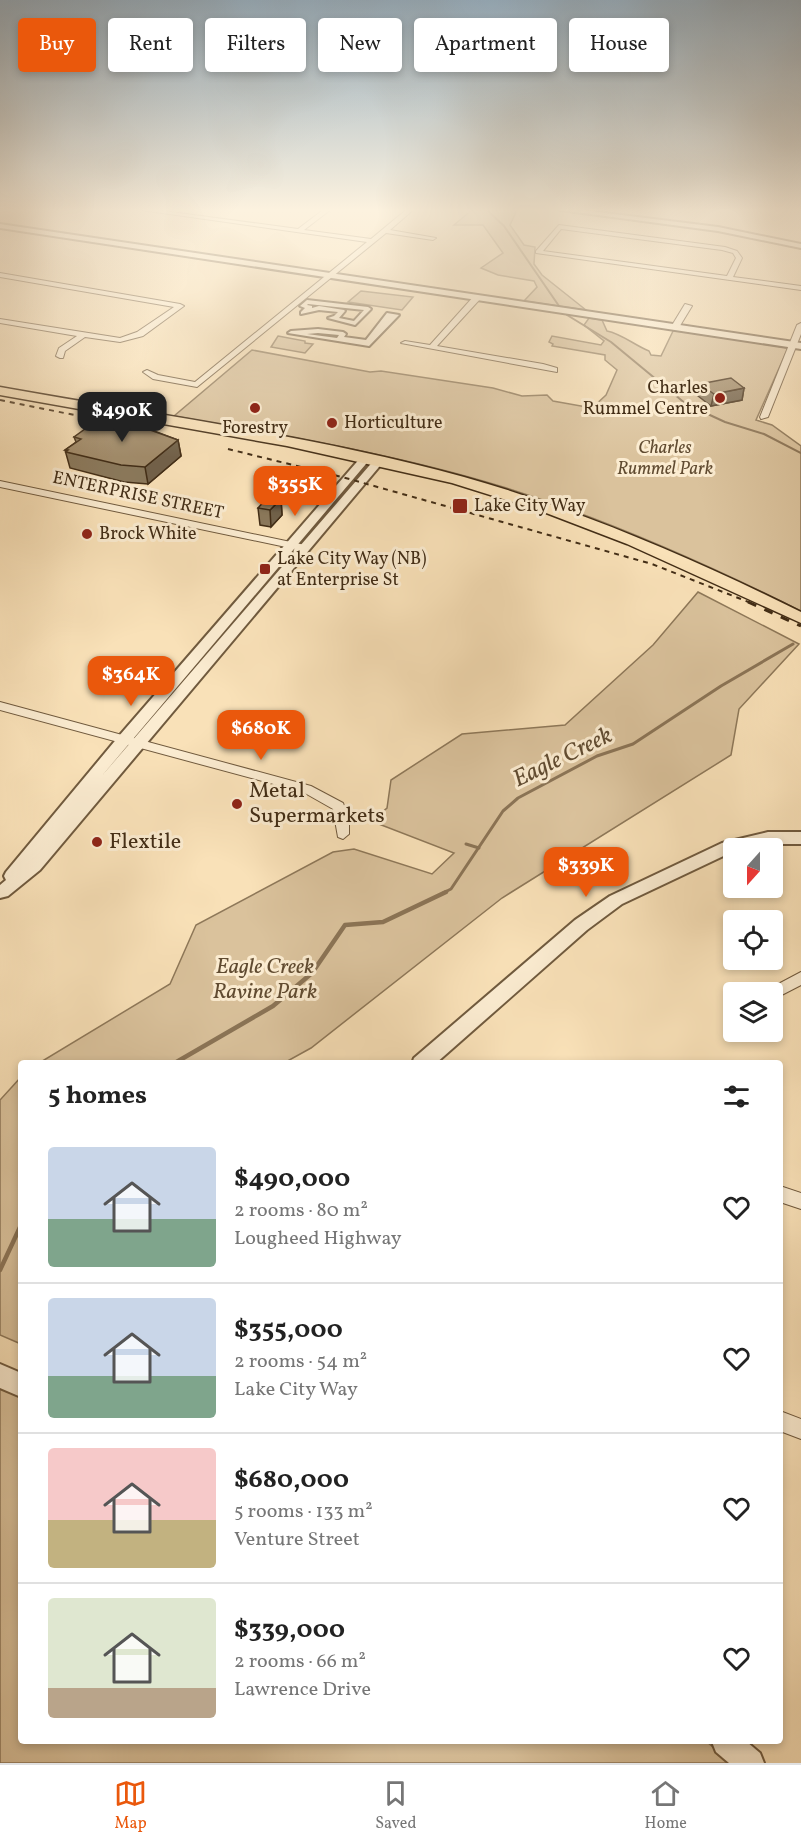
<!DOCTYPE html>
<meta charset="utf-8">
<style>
body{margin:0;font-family:Vollkorn,serif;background:#f2f2f2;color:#222;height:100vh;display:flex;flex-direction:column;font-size:22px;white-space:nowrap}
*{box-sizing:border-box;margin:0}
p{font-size:20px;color:#767676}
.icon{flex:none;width:33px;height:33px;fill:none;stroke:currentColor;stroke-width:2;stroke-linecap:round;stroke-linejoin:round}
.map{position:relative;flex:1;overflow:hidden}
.drawer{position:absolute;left:18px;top:1060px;width:765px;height:684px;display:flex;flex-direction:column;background:#fff;border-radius:6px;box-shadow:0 3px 9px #0003}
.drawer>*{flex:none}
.top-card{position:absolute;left:18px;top:18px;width:765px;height:54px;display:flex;gap:12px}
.needle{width:39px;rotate:201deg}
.tools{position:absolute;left:723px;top:838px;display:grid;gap:12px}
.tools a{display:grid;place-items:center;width:60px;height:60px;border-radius:6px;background:#fff;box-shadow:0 3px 9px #0003;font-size:30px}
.price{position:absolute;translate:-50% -51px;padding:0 14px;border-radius:12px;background:#ea580c;color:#fff;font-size:20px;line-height:39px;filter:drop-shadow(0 2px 3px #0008)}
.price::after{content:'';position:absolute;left:50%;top:36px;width:18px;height:14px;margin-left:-9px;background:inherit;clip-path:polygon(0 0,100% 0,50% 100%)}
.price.current{background:#222;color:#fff}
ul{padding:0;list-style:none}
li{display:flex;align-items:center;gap:18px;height:150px;padding:0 30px}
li+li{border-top:2px solid #e0e0e0}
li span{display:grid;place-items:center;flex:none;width:168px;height:120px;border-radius:6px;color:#555}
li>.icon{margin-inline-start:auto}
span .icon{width:72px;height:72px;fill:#fffc;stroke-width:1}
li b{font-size:26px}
h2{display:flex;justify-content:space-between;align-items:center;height:72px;padding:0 30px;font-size:26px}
.tag{padding:0 21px;border-radius:6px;background:#fff;box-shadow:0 3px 9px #0003;font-size:21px;line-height:54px}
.tag.current{background:#ea580c;color:#fff}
.menu{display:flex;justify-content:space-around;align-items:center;height:84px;border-top:2px solid #e0e0e0;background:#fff;font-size:16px;color:#767676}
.menu a{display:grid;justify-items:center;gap:3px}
.menu .current{color:#ea580c}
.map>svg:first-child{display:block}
.green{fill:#dac29c;stroke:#8e7859;stroke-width:1.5}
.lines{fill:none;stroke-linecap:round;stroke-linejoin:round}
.stream-far2{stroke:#8b7456;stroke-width:2}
.stream-far1{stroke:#8b7456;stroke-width:3}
.stream{stroke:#8b7456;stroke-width:4.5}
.pedestrian-casing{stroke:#705a3e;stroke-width:4}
.minor-casing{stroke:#705a3e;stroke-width:2}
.tertiary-casing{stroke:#705a3e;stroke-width:4}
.primary-casing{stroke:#422d16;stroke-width:3}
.pedestrian{fill:#fbecd1;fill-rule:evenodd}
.minor{fill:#fbecd1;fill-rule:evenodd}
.tertiary{fill:#fbecd1;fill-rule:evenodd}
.primary{fill:#f9e1b8;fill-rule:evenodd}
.rail-far1{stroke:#422d16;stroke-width:2;stroke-dasharray:5 5;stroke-linecap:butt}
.rail{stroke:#422d16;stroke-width:3;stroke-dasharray:9 9;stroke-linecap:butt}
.wall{fill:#8a785b;stroke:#422d16;stroke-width:1.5}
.shaded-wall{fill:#71614a;stroke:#422d16;stroke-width:1.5}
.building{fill:#a18b6a;stroke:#422d16;stroke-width:1.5}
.poi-dot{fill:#8f2418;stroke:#fbecd1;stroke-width:2}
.labels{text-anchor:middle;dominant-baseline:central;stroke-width:6;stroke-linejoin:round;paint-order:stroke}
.far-poi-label{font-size:18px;fill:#422d16;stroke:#fbecd1;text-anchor:start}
.far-park-label{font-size:18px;font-style:italic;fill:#604b31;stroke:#fbecd1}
.far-street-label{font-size:18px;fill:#422d16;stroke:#fbecd1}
.poi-label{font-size:22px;fill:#422d16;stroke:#fbecd1;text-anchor:start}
.park-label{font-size:22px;font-style:italic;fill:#604b31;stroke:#fbecd1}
.water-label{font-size:24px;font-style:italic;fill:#604b31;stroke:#fbecd1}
</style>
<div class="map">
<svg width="801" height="1763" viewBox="0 0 801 1763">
<rect width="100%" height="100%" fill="#f9e1b8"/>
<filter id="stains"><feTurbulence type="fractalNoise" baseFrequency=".00333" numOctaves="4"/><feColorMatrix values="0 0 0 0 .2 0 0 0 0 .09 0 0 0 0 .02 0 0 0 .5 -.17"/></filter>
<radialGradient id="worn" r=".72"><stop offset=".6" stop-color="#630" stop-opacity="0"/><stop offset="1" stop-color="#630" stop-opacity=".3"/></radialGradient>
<g class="green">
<polygon points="472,210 517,210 510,225 524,245 535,247 534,264 542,275 586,310 524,301 537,287 534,281 498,275 481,268 503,253 483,225 454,225"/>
<polygon points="361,291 413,297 402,310 348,302"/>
<path d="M589,318L602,320L607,331C622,334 634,345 649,351L651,355L661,356L674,329L788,348L756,420L772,425L801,446V611C705,563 606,519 503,487C396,454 285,436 174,416L252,350L370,372L381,371L493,388L522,396L547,395L553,401L592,408L606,395L617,370L605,360V355L552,346L553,344L549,342L552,336L601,345L604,341L584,325Z"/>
<polygon points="278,336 305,341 305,343 313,344 305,353 271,347"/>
<polygon points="698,592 799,644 739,709 731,755 502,898 311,1048 284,1063 39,1063 170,984 196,925 333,852 354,849 432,874 454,853 371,821 387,808 391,780 462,734 565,725 653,645"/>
<polygon points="21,1077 21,1344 0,1335 0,1100"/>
<polygon points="0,1388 21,1397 21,1742 707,1742 732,1763 0,1763"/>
</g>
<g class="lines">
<g class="stream-far2">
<polyline points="487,210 504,226 559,306"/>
<polyline points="567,315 611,342 686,404 725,422 764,434 801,453"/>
</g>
<g class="stream-far1">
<polyline points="466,844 479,848"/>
<polyline points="443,893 451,889 503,811 518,798 597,756 633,744 721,686 793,644"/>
</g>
<g class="stream">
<polyline points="173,1064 273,1006 312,973 345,925 383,922 446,892"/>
<polyline points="0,1270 21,1225"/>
</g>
<g class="pedestrian-casing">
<g id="pedestrian">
<path d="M307,300L368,307L371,309L355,325L328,318L334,316L338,312L319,310L301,314V312L305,308L300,306ZM308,304L364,310L354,321L339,318L345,311L344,310L319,306L312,308V306L307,305Z"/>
<path d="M387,313L399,315L369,346L288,333L291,331L318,329L343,332L346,334L344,337L366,340ZM318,333L339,335L337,338L307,334Z"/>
</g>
</g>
<g class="minor-casing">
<g id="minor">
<polygon points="141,210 156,210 298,229 323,210 330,210 304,230 371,239 406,210 413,210 390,230 436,238 433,240 386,233 197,387 153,379 143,372 147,370 158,375 195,382 367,242"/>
<path d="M559,225L725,247L737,251L742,258L733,277L801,286V290L536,253V251ZM561,229L722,250L733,253L736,258L727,276L543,251Z"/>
<polygon points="0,273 180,304 184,306 143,336 120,342 85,337 65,351 63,358 60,358 56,356 59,348 77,336 0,323 0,319 120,338 137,332 174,307 0,277"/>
<polygon points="474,296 481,298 437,346 543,364 557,368 557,372 401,343 405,341 430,345"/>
<polygon points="685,304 692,306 678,329 672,329 671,327"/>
<polygon points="801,323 801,334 768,417 761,419 760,417 797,325"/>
<polygon points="0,481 305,545 310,548 305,551 0,487"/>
<polygon points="0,702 311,786 343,803 349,818 349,834 343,839 338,837 333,809 303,792 0,710"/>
<polygon points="801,972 801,985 772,1000 772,993 765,993 767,990"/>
<polygon points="780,1186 801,1193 801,1209 780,1202"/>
<polygon points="780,1411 801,1419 801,1439 780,1431"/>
</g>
</g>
<g class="tertiary-casing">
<g id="tertiary">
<polygon points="560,210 581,210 718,227 801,244 801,248 718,231"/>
<polygon points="0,224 801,343 801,349 0,228"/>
<polygon points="362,456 371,458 100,778 375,459 384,461 40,870 8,896 0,898 0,885 6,880 4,876 6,872 119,736"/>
<polygon points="768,832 801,832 801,844 768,844 734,849 734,851 622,904 587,930 435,1064 412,1064 414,1058 575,920 610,896 722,843"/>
<polygon points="0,1364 21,1373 21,1397 0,1388"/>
<polygon points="712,1742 747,1742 760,1753 764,1763 729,1763 716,1752"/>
</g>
</g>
<g class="primary-casing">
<path id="primary" d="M0,387C155,415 312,435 464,477C581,510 692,558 801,612V623L627,544L541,511L452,483L287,446L0,395Z"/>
</g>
<use href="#pedestrian" class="pedestrian"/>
<use href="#minor" class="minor"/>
<use href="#tertiary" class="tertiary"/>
<use href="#primary" class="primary"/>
<g class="rail-far1">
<polyline points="0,400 109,422"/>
<polyline points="228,449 342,477 652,564 751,603"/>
</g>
<polyline class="rail" points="748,602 801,626"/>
</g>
<g class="wall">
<polygon points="700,384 744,388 742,400 711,406 698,396"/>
<polygon points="154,431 178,440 181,456 148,484 124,482 70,468 65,450 76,442 74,437"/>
<polygon points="281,499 282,515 271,527 260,525 258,508"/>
</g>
<g class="shaded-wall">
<polygon points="744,388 742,400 711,406 714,394"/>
<polygon points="178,440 181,456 148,484 145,467"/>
<polygon points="281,499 282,515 271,527 270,510"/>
</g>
<g class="building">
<polygon points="731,378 744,388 714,394 700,384"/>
<polygon points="111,418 154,426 150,430 178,440 145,467 121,465 66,452 68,450 65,450 81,439 74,437 85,429 98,429"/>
<polygon points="269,496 281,499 270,510 258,508"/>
</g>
<linearGradient id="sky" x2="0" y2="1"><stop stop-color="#96aebf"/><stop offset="0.46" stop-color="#fcf2df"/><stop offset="1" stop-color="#fcf2df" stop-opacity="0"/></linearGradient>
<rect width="801" height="457" fill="url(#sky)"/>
<g class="poi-dot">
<circle cx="720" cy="398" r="6"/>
<circle cx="255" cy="408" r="6"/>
<circle cx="332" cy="423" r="6"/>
<rect x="452" y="498" width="16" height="16" rx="3"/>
<circle cx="87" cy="534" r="6"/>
<rect x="259" y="563" width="12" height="12" rx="3"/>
<circle cx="237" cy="804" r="6"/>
<circle cx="97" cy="842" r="6"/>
</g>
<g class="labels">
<g class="far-poi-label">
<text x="708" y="388" text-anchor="end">Charles<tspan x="708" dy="21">Rummel Centre</tspan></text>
<text x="344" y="423">Horticulture</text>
<text x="255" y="428" text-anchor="middle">Forestry</text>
<text x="474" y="506">Lake City Way</text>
<text x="99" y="534">Brock White</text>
<text x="277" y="559">Lake City Way (NB)<tspan x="277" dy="21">at Enterprise St</tspan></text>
</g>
<g class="far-park-label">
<text x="665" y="448">Charles<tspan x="665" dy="21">Rummel Park</tspan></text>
</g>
<g class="far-street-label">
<text transform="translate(138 496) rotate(12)">ENTERPRISE STREET</text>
</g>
<g class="poi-label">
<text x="249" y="791">Metal<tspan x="249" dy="25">Supermarkets</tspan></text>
<text x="109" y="842">Flextile</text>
</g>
<g class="park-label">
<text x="265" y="967">Eagle Creek<tspan x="265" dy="25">Ravine Park</tspan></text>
</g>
<g class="water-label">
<text transform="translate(563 758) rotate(-26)">Eagle Creek</text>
</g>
</g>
<rect width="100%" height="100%" filter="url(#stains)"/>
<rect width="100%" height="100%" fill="url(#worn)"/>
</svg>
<div class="tools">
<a><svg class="needle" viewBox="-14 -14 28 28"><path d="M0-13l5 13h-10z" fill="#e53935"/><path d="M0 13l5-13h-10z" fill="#767676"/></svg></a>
<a><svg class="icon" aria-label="locate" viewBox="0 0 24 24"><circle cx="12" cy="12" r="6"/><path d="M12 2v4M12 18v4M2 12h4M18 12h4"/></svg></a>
<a><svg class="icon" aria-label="layers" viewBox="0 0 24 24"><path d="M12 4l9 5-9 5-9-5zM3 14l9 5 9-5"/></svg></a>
</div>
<b class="price current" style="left:122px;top:443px">$490K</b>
<b class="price" style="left:295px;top:517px">$355K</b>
<b class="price" style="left:131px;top:707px">$364K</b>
<b class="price" style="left:261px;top:761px">$680K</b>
<b class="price" style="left:586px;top:898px">$339K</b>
<div class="top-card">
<a class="tag current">Buy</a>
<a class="tag">Rent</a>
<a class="tag">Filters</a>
<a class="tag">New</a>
<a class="tag">Apartment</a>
<a class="tag">House</a>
</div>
<section class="drawer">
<h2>5 homes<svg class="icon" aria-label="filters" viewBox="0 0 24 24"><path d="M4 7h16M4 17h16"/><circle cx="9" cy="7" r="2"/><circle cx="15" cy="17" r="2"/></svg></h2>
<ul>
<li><span style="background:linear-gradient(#c9d6e8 60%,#7fa58c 0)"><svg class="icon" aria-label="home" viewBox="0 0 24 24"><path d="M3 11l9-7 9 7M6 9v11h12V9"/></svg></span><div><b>$490,000</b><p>2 rooms · 80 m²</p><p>Lougheed Highway</p></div><svg class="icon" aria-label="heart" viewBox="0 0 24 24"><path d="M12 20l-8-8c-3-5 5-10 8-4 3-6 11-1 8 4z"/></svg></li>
<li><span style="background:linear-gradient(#c9d6e8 65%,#7fa58c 0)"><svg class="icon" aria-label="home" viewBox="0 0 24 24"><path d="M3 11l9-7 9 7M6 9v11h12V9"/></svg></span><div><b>$355,000</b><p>2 rooms · 54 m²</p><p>Lake City Way</p></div><svg class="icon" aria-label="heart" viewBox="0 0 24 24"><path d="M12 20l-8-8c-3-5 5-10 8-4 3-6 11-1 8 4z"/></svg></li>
<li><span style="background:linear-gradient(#f6c9c9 60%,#c2b280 0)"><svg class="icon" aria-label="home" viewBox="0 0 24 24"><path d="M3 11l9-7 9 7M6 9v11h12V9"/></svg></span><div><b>$680,000</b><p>5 rooms · 133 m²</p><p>Venture Street</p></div><svg class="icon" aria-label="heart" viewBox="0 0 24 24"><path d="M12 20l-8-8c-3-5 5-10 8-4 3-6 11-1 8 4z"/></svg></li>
<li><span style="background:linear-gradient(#dfe7d0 75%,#b9a48a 0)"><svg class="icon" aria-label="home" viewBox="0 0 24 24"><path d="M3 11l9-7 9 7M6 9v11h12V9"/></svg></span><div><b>$339,000</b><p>2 rooms · 66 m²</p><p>Lawrence Drive</p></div><svg class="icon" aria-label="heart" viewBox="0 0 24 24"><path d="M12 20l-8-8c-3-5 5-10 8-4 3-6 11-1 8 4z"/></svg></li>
</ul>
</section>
</div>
<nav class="menu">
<a class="current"><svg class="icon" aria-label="map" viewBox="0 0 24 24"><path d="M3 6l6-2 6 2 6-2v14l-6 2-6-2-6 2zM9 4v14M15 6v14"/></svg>Map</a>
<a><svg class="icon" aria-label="saved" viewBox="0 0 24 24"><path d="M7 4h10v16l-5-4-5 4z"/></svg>Saved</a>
<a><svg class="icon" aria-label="home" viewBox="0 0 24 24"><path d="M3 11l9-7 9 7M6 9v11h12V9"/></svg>Home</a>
</nav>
